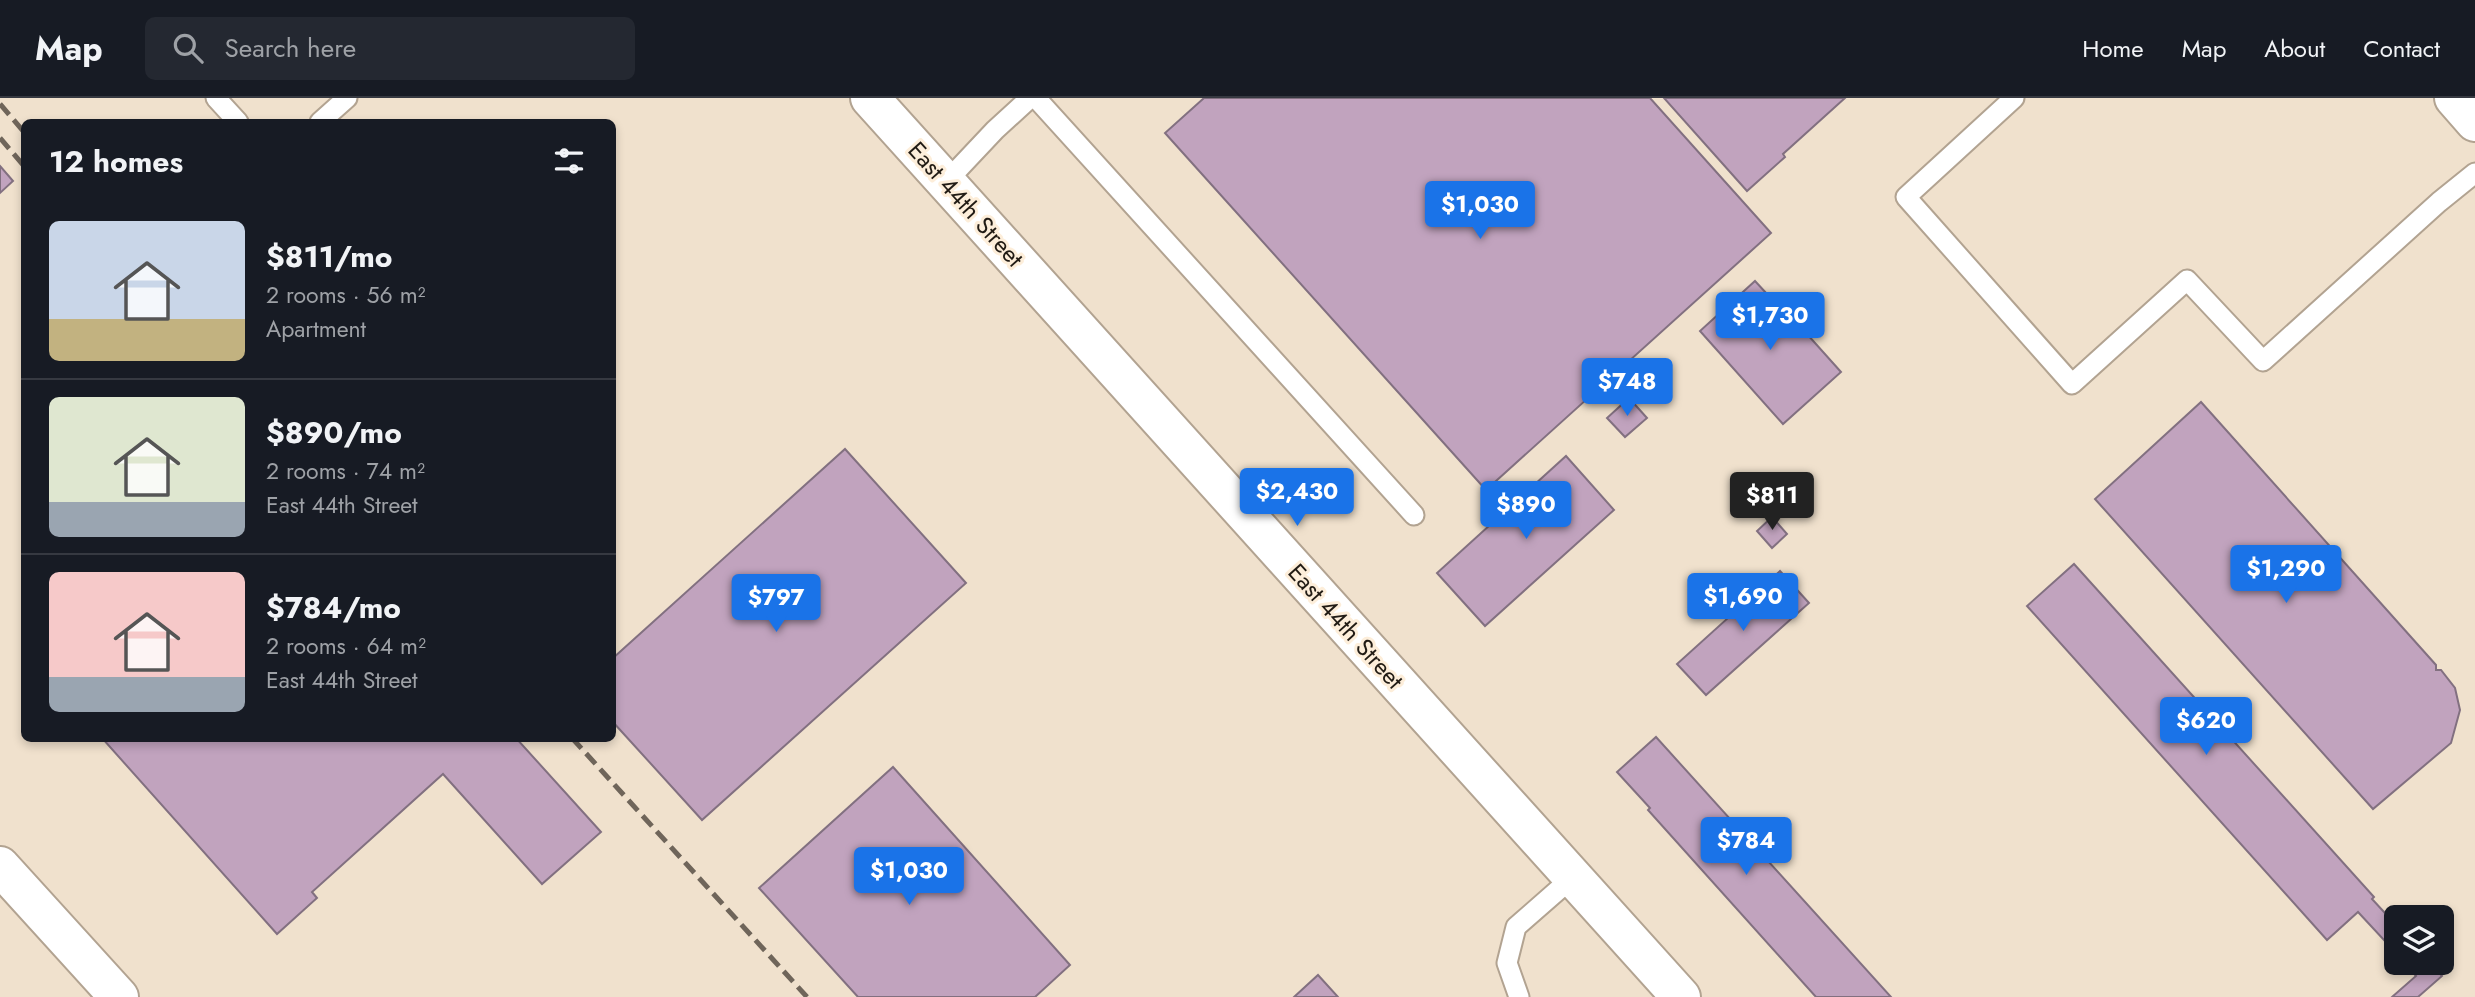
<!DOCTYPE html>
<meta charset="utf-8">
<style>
body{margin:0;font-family:Jost,sans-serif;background:#242831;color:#f1f3f6;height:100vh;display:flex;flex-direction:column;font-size:26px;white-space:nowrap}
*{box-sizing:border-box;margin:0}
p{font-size:23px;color:#9ea1a6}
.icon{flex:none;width:38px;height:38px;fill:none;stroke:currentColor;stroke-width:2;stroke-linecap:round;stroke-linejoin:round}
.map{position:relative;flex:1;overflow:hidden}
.details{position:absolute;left:21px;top:21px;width:595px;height:623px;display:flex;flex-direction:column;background:#171b24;border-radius:10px;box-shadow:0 4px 10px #0003}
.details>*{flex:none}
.buttons{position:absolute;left:2384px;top:807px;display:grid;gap:14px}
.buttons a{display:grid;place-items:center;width:70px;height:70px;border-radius:10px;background:#171b24;box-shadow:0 4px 10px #0003;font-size:35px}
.price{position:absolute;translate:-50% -60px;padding:0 16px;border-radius:7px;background:#1a73e8;color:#fff;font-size:23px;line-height:46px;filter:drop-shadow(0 2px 4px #0008)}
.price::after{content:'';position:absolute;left:50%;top:42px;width:21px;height:16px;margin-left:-10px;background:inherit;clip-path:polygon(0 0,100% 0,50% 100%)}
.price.on{background:#222;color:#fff}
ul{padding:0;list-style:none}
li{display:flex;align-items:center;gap:21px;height:175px;padding:0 28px}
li+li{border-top:2px solid #363941}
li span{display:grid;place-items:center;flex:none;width:196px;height:140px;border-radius:10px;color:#555}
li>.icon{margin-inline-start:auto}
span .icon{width:84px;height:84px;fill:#fffc;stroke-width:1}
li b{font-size:30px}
h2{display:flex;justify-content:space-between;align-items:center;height:84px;padding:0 28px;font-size:30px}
header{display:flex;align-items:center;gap:42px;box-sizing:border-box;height:98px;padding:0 35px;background:#171b24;border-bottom:2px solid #363941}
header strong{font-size:33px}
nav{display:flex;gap:38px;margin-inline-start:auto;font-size:24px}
.search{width:490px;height:63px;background:#242831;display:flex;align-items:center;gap:18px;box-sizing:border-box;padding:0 24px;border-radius:10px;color:#9ea1a6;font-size:26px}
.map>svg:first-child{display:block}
.building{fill:#c1a3be;stroke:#827080;stroke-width:2}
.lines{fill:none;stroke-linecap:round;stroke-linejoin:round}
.service-casing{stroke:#b2a391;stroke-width:23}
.minor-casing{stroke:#b2a391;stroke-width:42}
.service{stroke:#fff;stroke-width:19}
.minor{stroke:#fff;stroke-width:38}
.rail{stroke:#6f655a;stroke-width:5;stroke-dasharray:14 7;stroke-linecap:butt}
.labels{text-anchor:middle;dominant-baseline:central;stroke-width:6;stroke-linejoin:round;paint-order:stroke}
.street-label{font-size:24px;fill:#211b14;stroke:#fdeeda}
</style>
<header>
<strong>Map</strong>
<div class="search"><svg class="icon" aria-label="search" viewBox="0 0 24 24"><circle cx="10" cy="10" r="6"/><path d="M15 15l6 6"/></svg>Search here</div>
<nav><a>Home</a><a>Map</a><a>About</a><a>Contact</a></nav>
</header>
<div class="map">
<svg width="2475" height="899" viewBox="0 0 2475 899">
<rect width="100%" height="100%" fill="#f0e1cd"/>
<g class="building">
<polygon points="1204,0 1650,0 1771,135 1486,392 1165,35"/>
<polygon points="1664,0 1845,0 1783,56 1785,59 1747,93"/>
<polygon points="0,68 13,83 0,95"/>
<polygon points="1755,183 1779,209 1781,207 1841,274 1783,326 1700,233"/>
<polygon points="1629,300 1647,320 1625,339 1607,320"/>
<polygon points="2201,304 2436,567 2436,572 2441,572 2455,590 2460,612 2451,645 2373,711 2095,401"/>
<polygon points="845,351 966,485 702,722 612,623 612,561"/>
<polygon points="1566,358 1614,412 1485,528 1437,475"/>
<polygon points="1772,419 1787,436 1772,450 1757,433"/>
<polygon points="2074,466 2374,799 2372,801 2396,827 2396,855 2358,814 2327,842 2027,508"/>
<polygon points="1780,473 1809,505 1706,597 1677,566"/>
<polygon points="1656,639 1891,899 1816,899 1648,712 1650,710 1617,674"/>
<polygon points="102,640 516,640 601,734 542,786 443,676 312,794 317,800 277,836"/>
<polygon points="893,669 1070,867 1035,899 858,899 759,790"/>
<polygon points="2404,864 2430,864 2442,878 2418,899 2392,899 2416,878"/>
<polygon points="1318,877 1338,899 1294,899"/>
</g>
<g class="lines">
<g class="service-casing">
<g id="service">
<polyline points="216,0 238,24"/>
<polyline points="1036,0 1414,417"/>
<polyline points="2014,0 1906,99 2072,286 2187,182 2263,263 2439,104 2475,75"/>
<polyline points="320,24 347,0"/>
<polyline points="946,84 995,32 1030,0"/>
<polyline points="1519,899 1507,865 1516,829 1573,779"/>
</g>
</g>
<g class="minor-casing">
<g id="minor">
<polyline points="870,0 1681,899"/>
<polyline points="2454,0 2475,24"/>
<polyline points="0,768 119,899"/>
</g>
</g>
<use href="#service" class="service"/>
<use href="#minor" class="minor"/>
<g class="rail">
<polyline points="0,6 24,34"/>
<polyline points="0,40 24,68"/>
<polyline points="572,640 807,899"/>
</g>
</g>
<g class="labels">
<g class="street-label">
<text transform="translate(966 106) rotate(48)">East 44th Street</text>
<text transform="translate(1346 528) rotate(48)">East 44th Street</text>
</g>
</g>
</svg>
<div class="buttons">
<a><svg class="icon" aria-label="layers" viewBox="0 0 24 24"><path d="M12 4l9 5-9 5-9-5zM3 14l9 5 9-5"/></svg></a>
</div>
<b class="price" style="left:1480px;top:143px">$1,030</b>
<b class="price" style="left:1770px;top:254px">$1,730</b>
<b class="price" style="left:1627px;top:320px">$748</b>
<b class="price" style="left:1297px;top:430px">$2,430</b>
<b class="price on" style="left:1772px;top:434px">$811</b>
<b class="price" style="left:1526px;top:443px">$890</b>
<b class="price" style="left:2286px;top:507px">$1,290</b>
<b class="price" style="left:1743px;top:535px">$1,690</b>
<b class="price" style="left:776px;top:536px">$797</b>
<b class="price" style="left:2206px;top:659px">$620</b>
<b class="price" style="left:1746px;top:779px">$784</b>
<b class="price" style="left:909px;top:809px">$1,030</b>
<section class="details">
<h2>12 homes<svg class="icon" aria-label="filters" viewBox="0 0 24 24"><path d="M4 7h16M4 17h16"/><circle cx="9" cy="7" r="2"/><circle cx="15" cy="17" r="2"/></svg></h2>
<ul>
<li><span style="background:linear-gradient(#c9d6e8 70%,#c2b280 0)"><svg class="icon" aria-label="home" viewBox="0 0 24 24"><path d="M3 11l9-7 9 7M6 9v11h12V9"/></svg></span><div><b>$811/mo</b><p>2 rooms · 56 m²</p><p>Apartment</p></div></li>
<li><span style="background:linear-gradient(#dfe7d0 75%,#9aa5b1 0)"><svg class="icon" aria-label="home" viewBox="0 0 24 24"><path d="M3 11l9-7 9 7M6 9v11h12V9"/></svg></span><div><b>$890/mo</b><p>2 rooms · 74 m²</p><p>East 44th Street</p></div></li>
<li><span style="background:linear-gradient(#f6c9c9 75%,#9aa5b1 0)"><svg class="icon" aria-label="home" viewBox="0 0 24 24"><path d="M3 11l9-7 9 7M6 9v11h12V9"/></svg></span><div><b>$784/mo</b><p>2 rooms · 64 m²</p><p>East 44th Street</p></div></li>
</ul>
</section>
</div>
